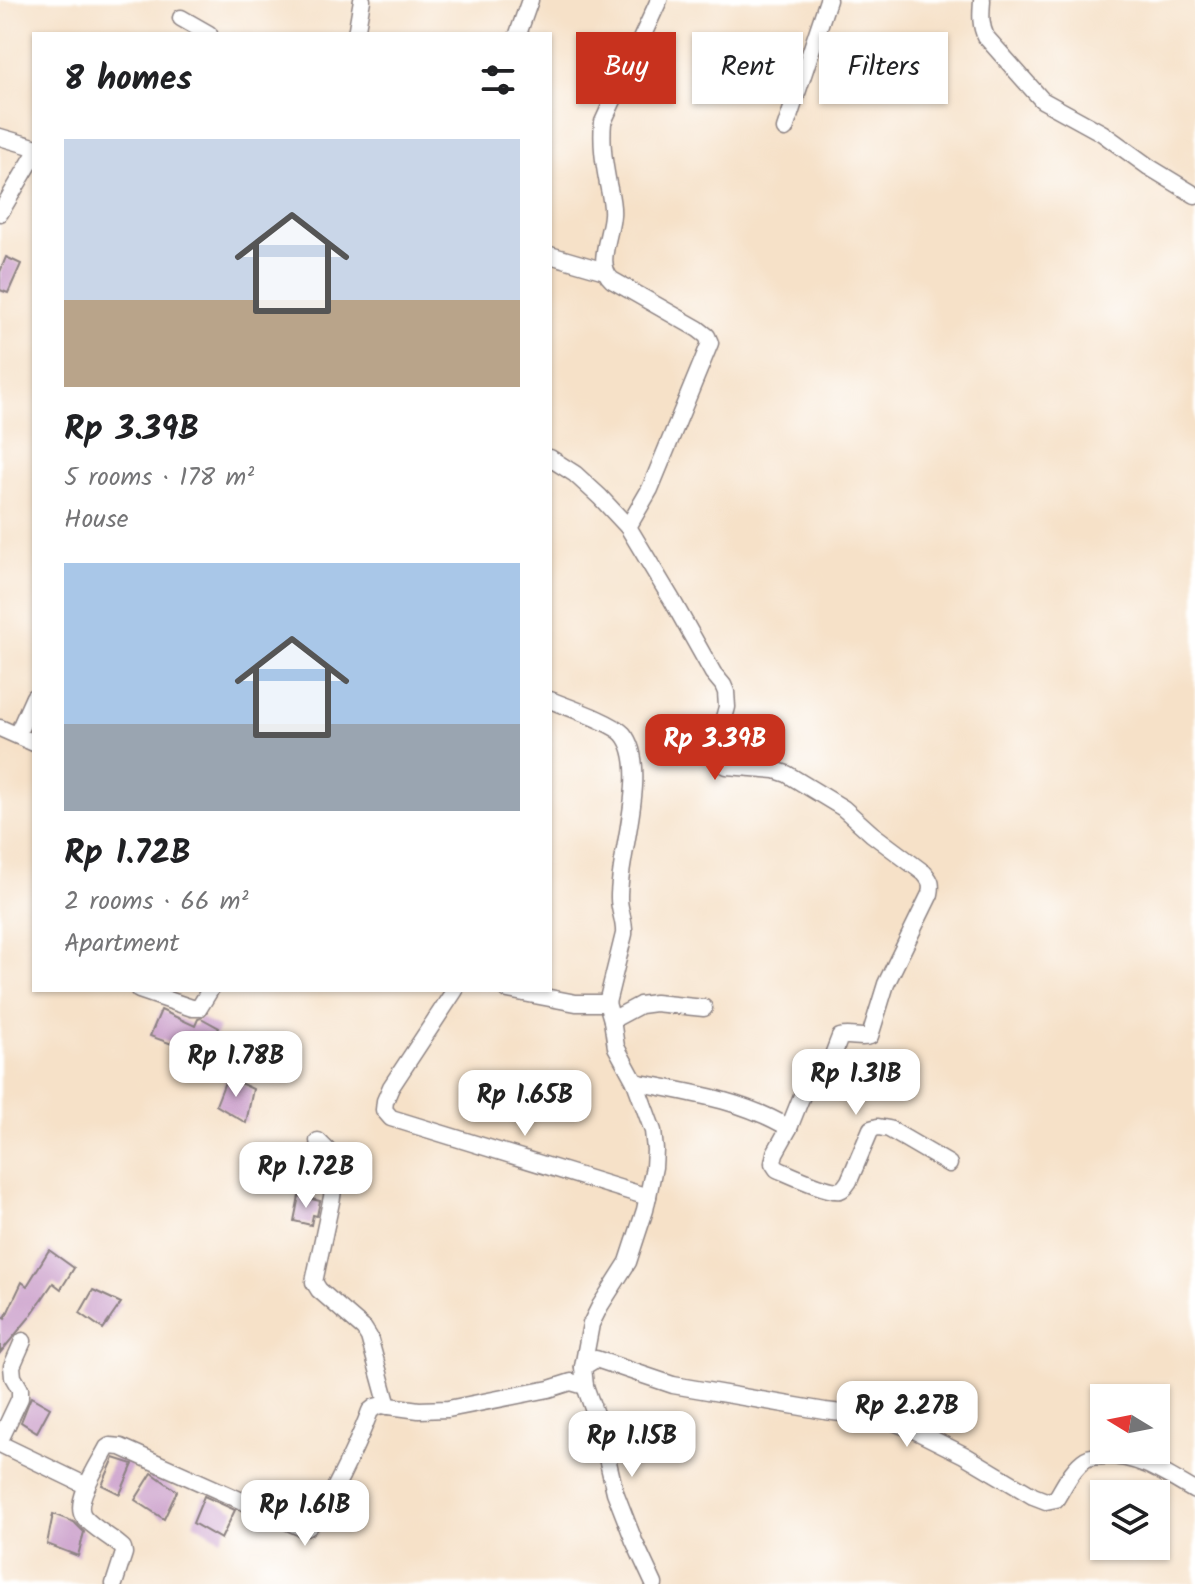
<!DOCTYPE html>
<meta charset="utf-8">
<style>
body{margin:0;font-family:Kalam,sans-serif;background:#f2f2f2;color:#202124;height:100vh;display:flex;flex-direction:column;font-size:30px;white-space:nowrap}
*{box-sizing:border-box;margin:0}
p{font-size:26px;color:#757577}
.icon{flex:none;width:44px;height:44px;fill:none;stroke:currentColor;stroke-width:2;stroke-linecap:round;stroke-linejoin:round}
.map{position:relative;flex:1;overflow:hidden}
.drawer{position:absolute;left:32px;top:32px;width:520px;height:960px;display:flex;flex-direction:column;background:#fff;border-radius:0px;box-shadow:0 2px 6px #0004}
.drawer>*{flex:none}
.guide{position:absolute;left:576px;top:32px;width:498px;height:72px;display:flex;gap:16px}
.needle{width:52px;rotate:280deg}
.controls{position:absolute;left:1090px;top:1384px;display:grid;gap:16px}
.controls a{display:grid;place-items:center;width:80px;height:80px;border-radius:0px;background:#fff;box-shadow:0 2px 6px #0004;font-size:40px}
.price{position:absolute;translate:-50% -68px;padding:0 18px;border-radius:16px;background:#fff;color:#222;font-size:26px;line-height:52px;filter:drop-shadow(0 2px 4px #0008)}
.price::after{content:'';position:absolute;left:50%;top:48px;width:24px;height:18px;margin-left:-12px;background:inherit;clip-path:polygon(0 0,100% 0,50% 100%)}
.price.on{background:#c8321e;color:#fff}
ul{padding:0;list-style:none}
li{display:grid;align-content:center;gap:16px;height:424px;padding:0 32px}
li span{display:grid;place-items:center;height:248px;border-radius:0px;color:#555}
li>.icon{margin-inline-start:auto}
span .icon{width:144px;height:144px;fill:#fffc;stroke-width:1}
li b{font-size:34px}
h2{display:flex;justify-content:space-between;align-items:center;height:96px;padding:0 32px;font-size:34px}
.chip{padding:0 28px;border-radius:0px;background:#fff;box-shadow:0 2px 6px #0004;font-size:28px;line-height:72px}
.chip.on{background:#c8321e;color:#fff}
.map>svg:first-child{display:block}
.building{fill:#cb9fca}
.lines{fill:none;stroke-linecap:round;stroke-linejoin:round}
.minor-casing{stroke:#8c8282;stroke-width:19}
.minor{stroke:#fff;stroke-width:16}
</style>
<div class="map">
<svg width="1195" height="1584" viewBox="0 0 1195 1584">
<rect width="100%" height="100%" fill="#fff"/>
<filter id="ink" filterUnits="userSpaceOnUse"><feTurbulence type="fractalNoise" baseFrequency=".0125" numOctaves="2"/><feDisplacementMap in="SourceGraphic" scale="16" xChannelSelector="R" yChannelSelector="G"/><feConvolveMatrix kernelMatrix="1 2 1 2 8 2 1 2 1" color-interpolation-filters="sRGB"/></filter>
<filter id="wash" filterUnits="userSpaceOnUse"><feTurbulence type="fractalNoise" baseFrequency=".006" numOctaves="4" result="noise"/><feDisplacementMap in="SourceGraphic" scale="32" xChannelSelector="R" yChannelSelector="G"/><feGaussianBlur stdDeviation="1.8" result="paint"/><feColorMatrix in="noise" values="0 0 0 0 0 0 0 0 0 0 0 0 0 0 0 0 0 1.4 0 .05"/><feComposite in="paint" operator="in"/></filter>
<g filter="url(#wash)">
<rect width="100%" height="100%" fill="#f6e1c8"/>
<g id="blocks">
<g class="building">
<polygon points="6,257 21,264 8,293 0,290 0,272"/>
<polygon points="161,1010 195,1026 198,1019 201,1018 219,1028 206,1055 191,1051 150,1036"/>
<polygon points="227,1077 253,1089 246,1123 216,1105"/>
<polygon points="287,1151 314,1163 304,1185 277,1172"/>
<polygon points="299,1196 320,1201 317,1216 313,1215 311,1225 294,1221"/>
<polygon points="49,1250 74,1268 61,1289 53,1283 29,1318 0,1353 0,1314 5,1318 22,1282 27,1286"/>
<polygon points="93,1290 121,1303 103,1329 80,1313"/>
<polygon points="31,1397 50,1408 37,1432 21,1422"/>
<polygon points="114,1458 133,1464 120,1494 102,1485"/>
<polygon points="152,1473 177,1491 164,1519 135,1500"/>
<polygon points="204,1496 235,1510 221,1539 193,1523"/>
<polygon points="53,1514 74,1522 84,1532 78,1556 47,1544"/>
</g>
</g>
</g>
<g filter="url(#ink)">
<use href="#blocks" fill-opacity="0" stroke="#8c8282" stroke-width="2"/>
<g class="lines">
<g class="minor-casing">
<g id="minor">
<path d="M982,0C981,14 980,25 986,37L1042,100L1102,133L1149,167L1195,195"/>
<polyline points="181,18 209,34"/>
<polyline points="356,34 362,0"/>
<polyline points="518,34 530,0"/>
<polyline points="785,129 828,0"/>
<polyline points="0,137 34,147"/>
<polyline points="0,213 34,156"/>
<polyline points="550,255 605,271"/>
<path d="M550,458L575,474L600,497L628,527L672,600L713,673L723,685L726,692L727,707L719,736L717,756L719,762L727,766L775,770L787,774L843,808L872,834L924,873C931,881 932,884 930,894L886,984L870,1036C860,1039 850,1034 840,1037L828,1068L816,1073L809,1078L789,1128C743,1100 687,1092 635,1082"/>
<path d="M628,527L650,489L710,343L707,336L698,329L612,280C595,265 611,235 612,215C613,205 610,194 608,184C604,163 601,144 603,122L659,0"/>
<path d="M550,700C567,707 612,722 623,734C651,767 618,857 619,898C619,911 625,921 624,934L607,1003"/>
<polyline points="0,728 34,743"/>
<polyline points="17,735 34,697"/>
<polyline points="139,990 192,1008 199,1008 210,990"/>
<polyline points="455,990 391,1087 385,1101 384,1110 391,1118 648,1197"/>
<polyline points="508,990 576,1003 607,1003 612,1020 616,1047 635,1082 653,1131 655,1150 654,1167 645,1210 628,1262 600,1306 591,1324 583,1367 585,1386 600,1428 615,1492 634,1541 654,1584"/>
<polyline points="612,1020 640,1005 655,1003 704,1008"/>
<path d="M789,1128L775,1153L773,1163L777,1169C789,1174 829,1193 840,1190C844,1189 847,1184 849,1181L871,1129L878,1127L889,1129L949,1164"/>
<polyline points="318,1141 331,1154 336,1166 332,1197 314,1282 319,1290 364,1329 369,1337 388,1406"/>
<path d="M583,1367L596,1359L673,1385L825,1411L883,1418L914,1430L964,1455L1033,1496L1046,1501L1056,1499C1064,1486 1073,1467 1086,1459C1091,1456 1097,1456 1104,1456C1139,1455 1165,1474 1195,1491"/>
<polyline points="0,1440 20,1398 20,1389 13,1377 12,1366 23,1341"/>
<polyline points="0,1444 87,1486"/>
<path d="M114,1584L124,1553L123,1548C112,1537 94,1529 84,1517C72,1503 100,1462 107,1448L110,1446L121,1447L300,1527C302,1527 304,1528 306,1528C323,1523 363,1430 370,1411L375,1407L382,1405L419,1410L448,1409L549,1389L571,1382L585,1386"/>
</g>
</g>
<use href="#minor" class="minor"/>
</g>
</g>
</svg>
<div class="controls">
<a><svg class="needle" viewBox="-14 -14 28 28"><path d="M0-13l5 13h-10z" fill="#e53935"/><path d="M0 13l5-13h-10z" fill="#757577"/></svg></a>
<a><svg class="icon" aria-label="layers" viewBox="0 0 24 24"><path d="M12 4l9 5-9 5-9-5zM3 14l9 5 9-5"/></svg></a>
</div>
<b class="price on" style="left:715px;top:782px">Rp 3.39B</b>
<b class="price" style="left:236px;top:1099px">Rp 1.78B</b>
<b class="price" style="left:856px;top:1117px">Rp 1.31B</b>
<b class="price" style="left:525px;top:1138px">Rp 1.65B</b>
<b class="price" style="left:306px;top:1210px">Rp 1.72B</b>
<b class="price" style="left:907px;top:1449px">Rp 2.27B</b>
<b class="price" style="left:632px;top:1479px">Rp 1.15B</b>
<b class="price" style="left:305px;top:1548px">Rp 1.61B</b>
<div class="guide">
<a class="chip on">Buy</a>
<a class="chip">Rent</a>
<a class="chip">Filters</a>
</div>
<section class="drawer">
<h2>8 homes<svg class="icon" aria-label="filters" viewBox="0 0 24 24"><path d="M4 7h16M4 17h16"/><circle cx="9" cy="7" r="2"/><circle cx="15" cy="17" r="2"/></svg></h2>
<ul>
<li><span style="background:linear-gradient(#c9d6e8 65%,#b9a48a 0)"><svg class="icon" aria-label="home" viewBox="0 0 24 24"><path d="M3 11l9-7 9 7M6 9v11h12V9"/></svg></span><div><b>Rp 3.39B</b><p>5 rooms · 178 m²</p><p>House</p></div></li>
<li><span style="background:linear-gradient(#a9c7e8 65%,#9aa5b1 0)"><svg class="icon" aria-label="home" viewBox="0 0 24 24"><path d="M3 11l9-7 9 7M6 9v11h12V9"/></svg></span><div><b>Rp 1.72B</b><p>2 rooms · 66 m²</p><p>Apartment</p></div></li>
</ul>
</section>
</div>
